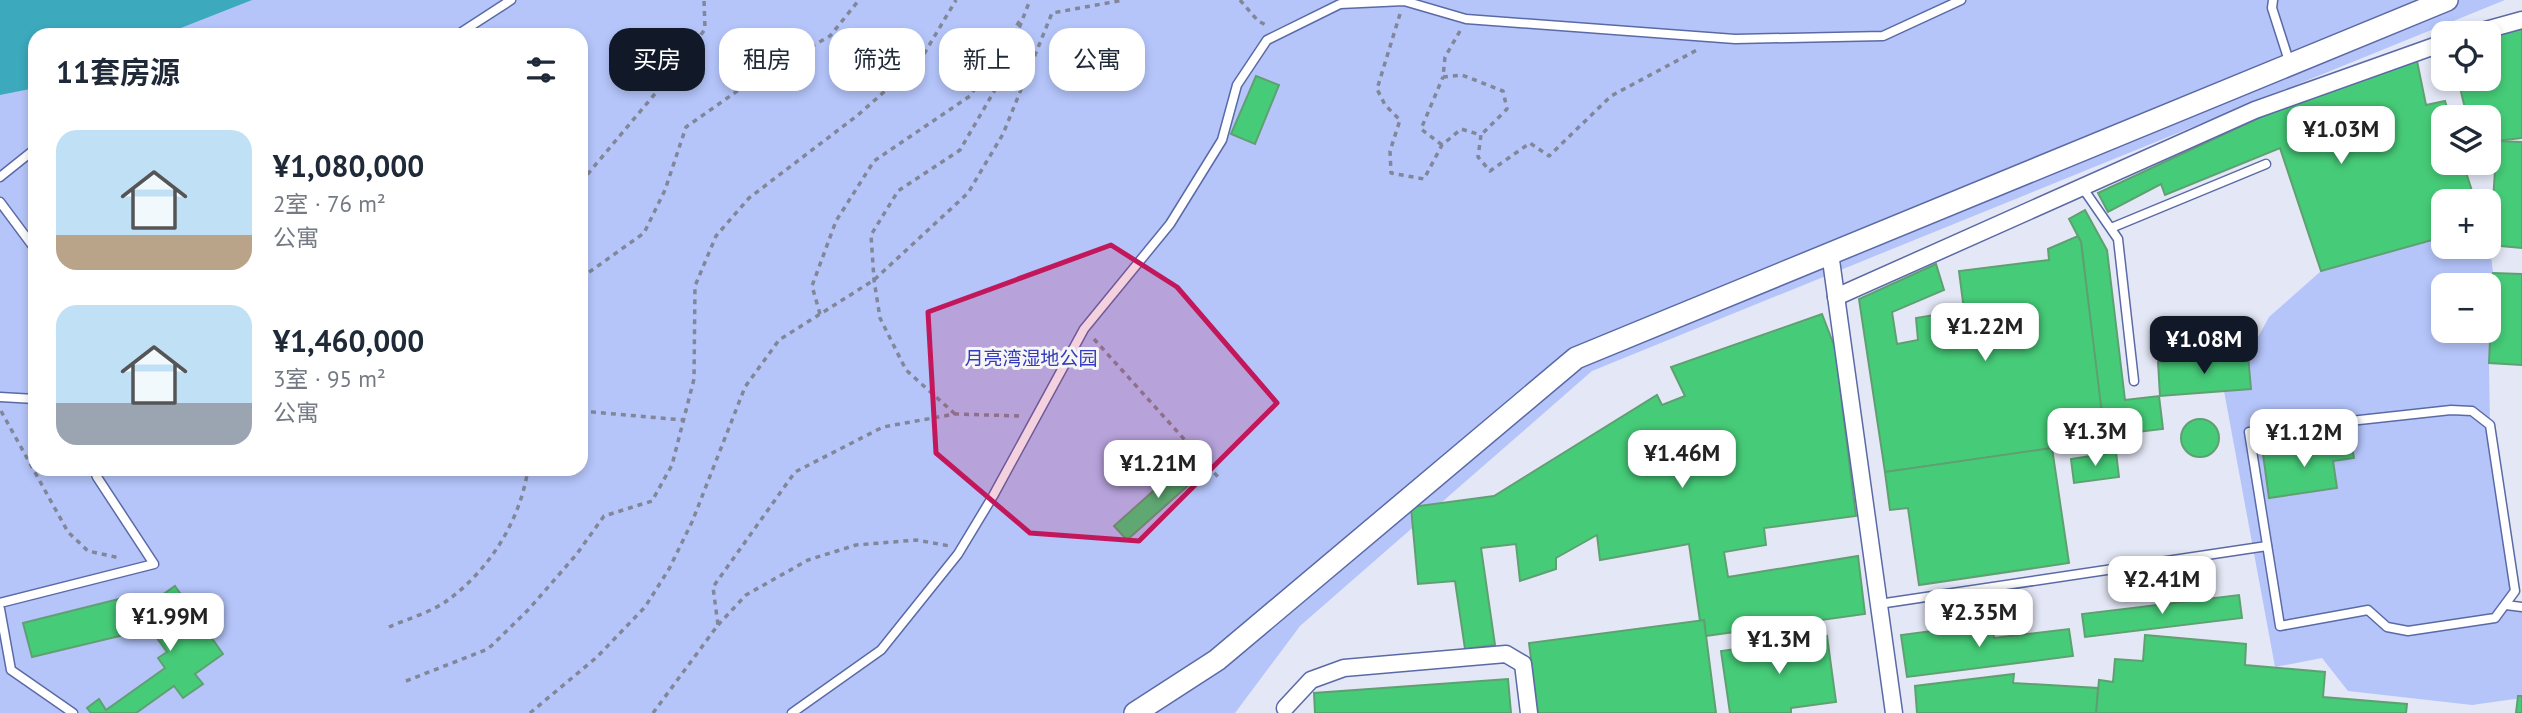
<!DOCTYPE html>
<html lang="zh">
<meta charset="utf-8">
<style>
body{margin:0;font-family:"PT Sans","Noto Sans SC",sans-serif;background:#f2f2f3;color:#1f2937;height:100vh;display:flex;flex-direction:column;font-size:26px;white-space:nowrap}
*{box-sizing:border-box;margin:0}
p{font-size:23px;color:#747a83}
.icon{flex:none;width:38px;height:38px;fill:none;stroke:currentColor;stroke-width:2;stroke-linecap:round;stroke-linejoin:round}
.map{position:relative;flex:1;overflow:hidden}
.drawer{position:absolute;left:28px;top:28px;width:560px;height:448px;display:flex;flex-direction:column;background:#fff;border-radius:21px;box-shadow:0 4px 10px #0003}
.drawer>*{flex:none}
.hud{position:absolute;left:609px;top:28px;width:665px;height:63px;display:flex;gap:14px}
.tools{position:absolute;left:2431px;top:21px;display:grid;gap:14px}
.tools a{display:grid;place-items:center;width:70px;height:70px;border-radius:14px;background:#fff;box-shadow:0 4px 10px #0003;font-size:35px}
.price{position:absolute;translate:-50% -60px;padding:0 16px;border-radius:14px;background:#fff;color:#222;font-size:23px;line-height:46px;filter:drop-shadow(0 2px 4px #0008)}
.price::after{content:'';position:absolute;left:50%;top:42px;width:21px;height:16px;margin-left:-10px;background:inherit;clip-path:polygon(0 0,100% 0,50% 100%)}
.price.selected{background:#111827;color:#fff}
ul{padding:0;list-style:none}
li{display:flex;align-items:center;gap:21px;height:175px;padding:0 28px}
li span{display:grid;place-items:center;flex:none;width:196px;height:140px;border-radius:21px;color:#555}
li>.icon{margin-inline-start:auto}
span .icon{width:84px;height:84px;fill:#fffc;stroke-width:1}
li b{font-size:30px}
h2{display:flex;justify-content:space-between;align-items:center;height:84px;padding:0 28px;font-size:30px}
.tag{padding:0 24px;border-radius:21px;background:#fff;box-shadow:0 4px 10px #0003;font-size:24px;line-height:63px}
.tag.selected{background:#111827;color:#fff}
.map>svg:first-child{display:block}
.green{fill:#b5c5fa;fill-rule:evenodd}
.water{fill:#3ca9bd}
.building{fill:#46cc78;stroke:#5fa072;stroke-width:2}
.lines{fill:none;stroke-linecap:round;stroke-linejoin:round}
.service-casing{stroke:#5b6aa6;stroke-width:11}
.minor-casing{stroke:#5b6aa6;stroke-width:19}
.tertiary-casing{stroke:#5b6aa6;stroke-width:24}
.path{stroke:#818698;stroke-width:3.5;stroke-dasharray:5 5;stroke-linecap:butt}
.service{stroke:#fff;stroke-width:8}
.minor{stroke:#fff;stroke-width:16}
.tertiary{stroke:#fff;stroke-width:21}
.marked{fill:#c2185b;fill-opacity:0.2;stroke:#c2185b;stroke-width:5;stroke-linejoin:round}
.labels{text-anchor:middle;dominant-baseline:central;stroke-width:6;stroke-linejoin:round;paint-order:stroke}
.park-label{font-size:19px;fill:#343cbd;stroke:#f6f6f6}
</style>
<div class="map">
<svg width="2522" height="713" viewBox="0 0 2522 713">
<rect width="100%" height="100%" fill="#e4e8f6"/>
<g class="green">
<path d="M0,0H2505L1592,371L1300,626L1235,713H0ZM35,35H581V469H35Z"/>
<path d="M2489,230H2491L2490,245L2493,273L2489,363L2490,425L2515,591L2506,605L2522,607V698L2472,705L2348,691L2322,658L2275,667L2224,391L2250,389L2248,355L2269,317L2321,271L2443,237V247H2488ZM2443,285H2488V331H2443Z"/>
</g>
<polygon class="water" points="0,0 252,0 163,35 35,35 35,88 0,95"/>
<g class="building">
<polygon points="2522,29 2522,138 2488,142 2488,117 2467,117 2458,79 2488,79 2488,38"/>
<polygon points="2417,61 2426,105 2445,101 2450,117 2443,117 2443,163 2463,163 2472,191 2457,197 2458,201 2443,201 2443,237 2321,271 2280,148 2165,195 2161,184 2108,212 2098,193 2263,116"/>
<polygon points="1256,76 1279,85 1255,144 1231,134"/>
<polygon points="2497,141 2522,142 2522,248 2490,245"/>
<polygon points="2085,210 2107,250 2125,400 2159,396 2163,429 2104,436 2081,242 2069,219"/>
<polygon points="2078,236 2081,242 2102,414 2075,418 2078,445 1885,472 1859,299 1936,264 1944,290 1892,312 1897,344 1918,340 1916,318 1964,310 1959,271 2049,260 2048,249"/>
<polygon points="2493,273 2522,274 2522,365 2489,363"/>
<polygon points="1822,314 1835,348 1856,516 1764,528 1766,545 1724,552 1728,577 1858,556 1865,614 1705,636 1704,620 1700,621 1689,544 1600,560 1597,535 1556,558 1556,569 1520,581 1516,544 1481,548 1495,645 1465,649 1455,581 1418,584 1411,507 1494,496 1657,395 1662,405 1685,396 1671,367"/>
<polygon points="2248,355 2251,389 2160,396 2158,362"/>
<circle cx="2200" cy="438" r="19"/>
<polygon points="2351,442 2354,458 2333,461 2337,488 2269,498 2263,454"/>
<polygon points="2052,448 2069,563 1919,585 1908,508 1890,510 1885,472"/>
<polygon points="2116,452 2119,477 2074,483 2071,459"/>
<polygon points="1188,460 1201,474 1127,540 1114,526"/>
<polygon points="175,586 223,654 195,674 203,684 183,698 174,686 136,713 91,713 87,708 99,699 106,710 165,668 158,658 167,652 138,612"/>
<polygon points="2239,595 2242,618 2085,637 2082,614"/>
<polygon points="119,599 128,634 32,657 23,623"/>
<polygon points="1704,620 1716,713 1538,713 1529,643"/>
<polygon points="1992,623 1994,638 2069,629 2073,656 1907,677 1901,635"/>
<polygon points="2145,635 2246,644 2245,665 2325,672 2323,697 2407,704 2406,713 2096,713 2099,680 2113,682 2115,659 2143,661"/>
<polygon points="1827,636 1836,702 1791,708 1791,713 1730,713 1721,651"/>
<polygon points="2014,674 2013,683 2098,688 2096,713 1917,713 1915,686"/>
<polygon points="1508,679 1511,713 1315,713 1314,693"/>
<polygon points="2518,696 2522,696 2522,713 2516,713"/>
</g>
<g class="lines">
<g class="service-casing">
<g id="service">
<polyline points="2273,0 2272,8 2290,64"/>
<polyline points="457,35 511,0"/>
<polyline points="0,177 35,149"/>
<polyline points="2082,187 2118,239 2134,381"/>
<polyline points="0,202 35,249"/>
<polyline points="2111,228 2266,164"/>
<polyline points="0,397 35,399"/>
<polygon points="2451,410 2472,411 2490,425 2515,591 2495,618 2408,631 2387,627 2368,610 2280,626 2249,432"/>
<polyline points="0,603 154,564 97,477 94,469"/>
<polyline points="1879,604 2267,546"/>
<polyline points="2506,605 2522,607"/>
<polyline points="0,609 11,670 73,713"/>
<polyline points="792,713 881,650 958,554 993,496 1084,329 1170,224 1222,140 1237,85 1267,40 1340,4 1404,1 1466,19 1735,39 1883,36 1961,0"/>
</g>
</g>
<g class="minor-casing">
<g id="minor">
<polyline points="2475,33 2522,20"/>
<polyline points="1830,253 1894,713"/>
<polyline points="1836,297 2255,110 2443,43"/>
<polyline points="1285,708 1311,680 1344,668 1506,654 1523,664 1529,713"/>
</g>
</g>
<g class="tertiary-casing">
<polyline id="tertiary" points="1135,713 1217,660 1576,358 2447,0"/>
</g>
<g class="path">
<polyline points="1240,0 1258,21 1266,25"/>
<polyline points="1400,14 1377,89 1385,105 1400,120 1390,151 1391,173 1424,179 1442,145 1461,129 1481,135 1478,157 1490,171 1530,143 1549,156 1611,96 1697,50"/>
<polyline points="1460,31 1445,57 1443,77 1462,75 1503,91 1507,109 1481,135"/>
<polyline points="1442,145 1421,129 1443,77"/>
<polyline points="581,182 680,64 705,29 704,0"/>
<polyline points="581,278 644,233 665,190 686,127 750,82 830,36 859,0"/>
<polyline points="820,314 812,286 836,221 874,161 970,96 1021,19"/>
<polyline points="1094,339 1219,478"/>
<polyline points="1,411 68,532 88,551 120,558"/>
<polyline points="581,411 683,420"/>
<polyline points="955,414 906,370 880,318 874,280 871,235 898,191 960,150 996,88 1030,0"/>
<polyline points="718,625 746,595 808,560 856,545 916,540 950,546"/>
<path d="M389,627C407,619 432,612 448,600C490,569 520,521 528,469"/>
<polyline points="406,681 488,649 529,609 576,555 604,516 652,501 672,465 694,379 695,286 716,236 749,198 858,115 921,59 956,0"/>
<polyline points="530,713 597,657 645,607 669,569 692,522 745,387 779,340 874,280 968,193 1003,134 1052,13 1124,0"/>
<polyline points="653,713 718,625 713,587 795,472 883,427 955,414 1021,416"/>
</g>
<use href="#service" class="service"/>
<use href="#minor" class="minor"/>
<use href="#tertiary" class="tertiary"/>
</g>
<path class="marked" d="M1111,245L1177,287L1277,403L1139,541L1030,533L936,453L928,312Z"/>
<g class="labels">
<g class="park-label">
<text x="1031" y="358">月亮湾湿地公园</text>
</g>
</g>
</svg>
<div class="tools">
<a><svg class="icon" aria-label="locate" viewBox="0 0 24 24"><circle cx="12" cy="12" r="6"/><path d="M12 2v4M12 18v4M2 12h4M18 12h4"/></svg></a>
<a><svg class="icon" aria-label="layers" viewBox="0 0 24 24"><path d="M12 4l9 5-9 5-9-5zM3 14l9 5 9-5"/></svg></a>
<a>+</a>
<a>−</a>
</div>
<b class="price" style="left:2341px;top:166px">¥1.03M</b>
<b class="price" style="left:1985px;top:363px">¥1.22M</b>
<b class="price selected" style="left:2204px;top:376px">¥1.08M</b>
<b class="price" style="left:2095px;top:468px">¥1.3M</b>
<b class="price" style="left:2304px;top:469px">¥1.12M</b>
<b class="price" style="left:1682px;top:490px">¥1.46M</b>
<b class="price" style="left:1158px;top:500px">¥1.21M</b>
<b class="price" style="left:2162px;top:616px">¥2.41M</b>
<b class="price" style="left:1979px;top:649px">¥2.35M</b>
<b class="price" style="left:170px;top:653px">¥1.99M</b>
<b class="price" style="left:1779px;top:676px">¥1.3M</b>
<div class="hud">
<a class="tag selected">买房</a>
<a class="tag">租房</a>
<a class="tag">筛选</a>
<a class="tag">新上</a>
<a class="tag">公寓</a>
</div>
<section class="drawer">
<h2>11套房源<svg class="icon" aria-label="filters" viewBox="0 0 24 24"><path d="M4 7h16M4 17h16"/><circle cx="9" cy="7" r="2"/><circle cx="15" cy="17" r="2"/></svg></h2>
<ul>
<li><span style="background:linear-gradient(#bfe0f5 75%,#b9a48a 0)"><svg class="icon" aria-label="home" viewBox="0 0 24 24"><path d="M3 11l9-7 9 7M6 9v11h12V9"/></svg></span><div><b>¥1,080,000</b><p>2室 · 76 m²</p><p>公寓</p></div></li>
<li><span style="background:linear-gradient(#bfe0f5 70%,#9aa5b1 0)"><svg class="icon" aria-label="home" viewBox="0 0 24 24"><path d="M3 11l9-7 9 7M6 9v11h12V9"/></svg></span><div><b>¥1,460,000</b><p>3室 · 95 m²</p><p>公寓</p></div></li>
</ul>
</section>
</div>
